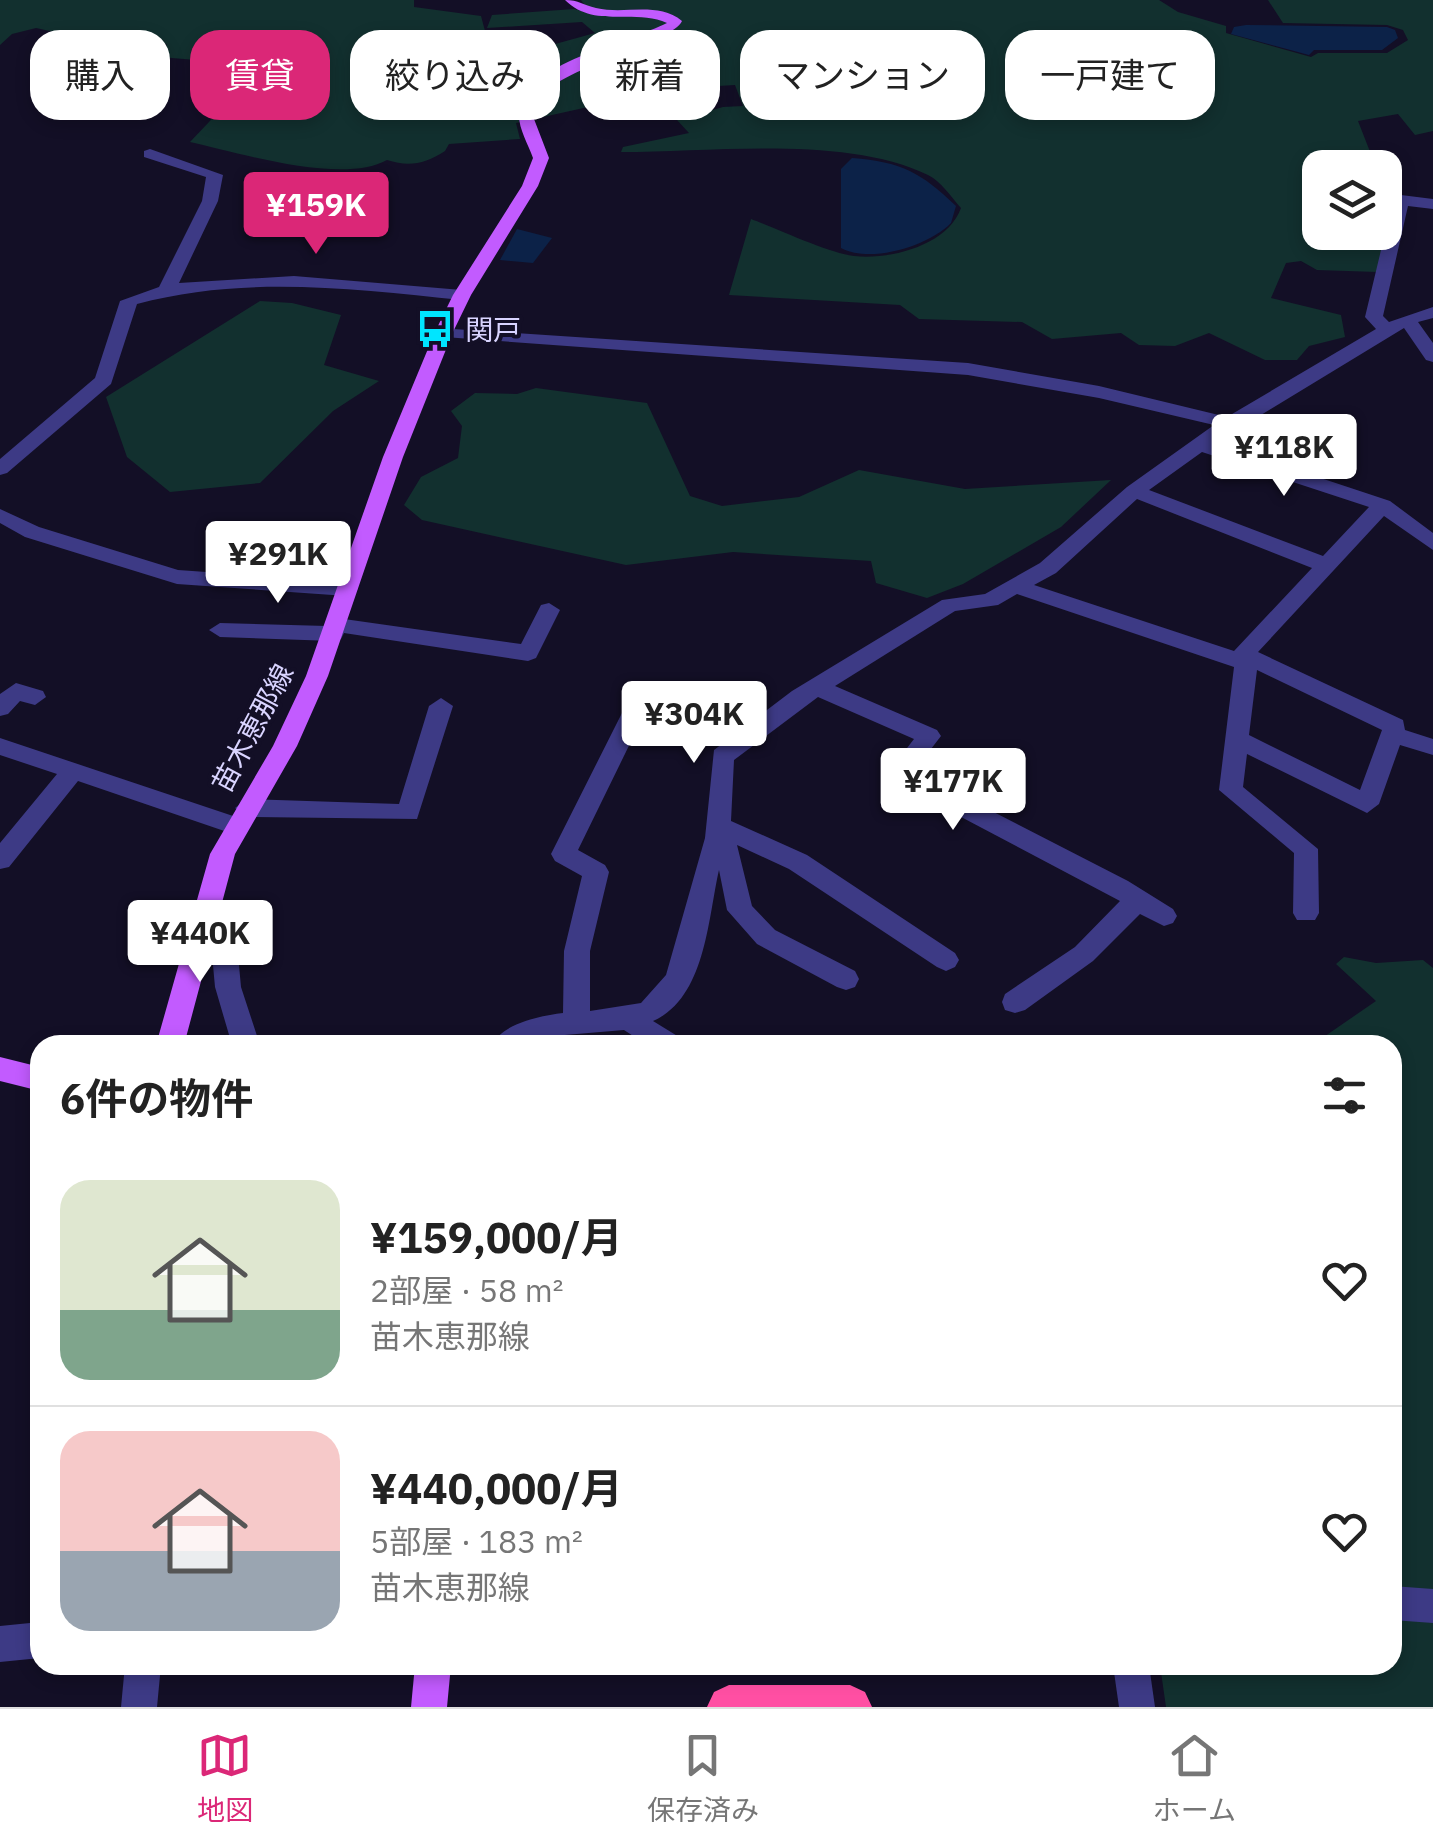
<!DOCTYPE html>
<html lang="ja">
<meta charset="utf-8">
<style>
body{margin:0;font-family:"IBM Plex Sans","Noto Sans JP",sans-serif;background:#f2f2f2;color:#222;height:100vh;display:flex;flex-direction:column;font-size:38px;white-space:nowrap}
*{box-sizing:border-box;margin:0}
p{font-size:32px;color:#767676}
.icon{flex:none;width:55px;height:55px;fill:none;stroke:currentColor;stroke-width:2;stroke-linecap:round;stroke-linejoin:round}
.map{position:relative;flex:1;overflow:hidden}
.drawer{position:absolute;left:30px;top:1035px;width:1372px;height:640px;display:flex;flex-direction:column;background:#fff;border-radius:30px;box-shadow:0 5px 15px #0003}
.drawer>*{flex:none}
.guide{position:absolute;left:30px;top:30px;width:1375px;height:90px;display:flex;gap:20px}
.tools{position:absolute;left:1302px;top:150px;display:grid;gap:20px}
.tools a{display:grid;place-items:center;width:100px;height:100px;border-radius:20px;background:#fff;box-shadow:0 5px 15px #0003;font-size:50px}
.price{position:absolute;translate:-50% -85px;padding:0 22px;border-radius:10px;background:#fff;color:#222;font-size:32px;line-height:65px;filter:drop-shadow(0 2px 5px #0008)}
.price::after{content:'';position:absolute;left:50%;top:60px;width:30px;height:22px;margin-left:-15px;background:inherit;clip-path:polygon(0 0,100% 0,50% 100%)}
.price.selected{background:#db2777;color:#fff}
ul{padding:0;list-style:none}
li{display:flex;align-items:center;gap:30px;height:250px;padding:0 30px}
li+li{border-top:2px solid #e0e0e0}
li span{display:grid;place-items:center;flex:none;width:280px;height:200px;border-radius:30px;color:#555}
li>.icon{margin-inline-start:auto}
span .icon{width:120px;height:120px;fill:#fffc;stroke-width:1}
li b{font-size:42px}
h2{display:flex;justify-content:space-between;align-items:center;height:120px;padding:0 30px;font-size:42px}
.pill{padding:0 35px;border-radius:30px;background:#fff;box-shadow:0 5px 15px #0003;font-size:35px;line-height:90px}
.pill.selected{background:#db2777;color:#fff}
.dock{display:flex;justify-content:space-around;align-items:center;height:140px;border-top:2px solid #e0e0e0;background:#fff;font-size:28px;color:#767676}
.dock a{display:grid;justify-items:center;gap:5px}
.dock .selected{color:#db2777}
.map>svg:first-child{display:block}
.green{fill:#12302f}
.water{fill:#0c2248}
.lines{fill:none;stroke-linecap:round;stroke-linejoin:round}
.minor{fill:#3d3a85;fill-rule:evenodd}
.major{fill:#c25bff;fill-rule:evenodd}
.highway{fill:#ff4fa3;fill-rule:evenodd}
.labels{text-anchor:middle;dominant-baseline:central;stroke-width:8;stroke-linejoin:round;paint-order:stroke}
.far-poi-label{font-size:28px;fill:#d9d4ff;stroke:#130f26;text-anchor:start}
.far-street-label{font-size:28px;fill:#d9d4ff;stroke:#130f26}
</style>
<div class="map">
<svg width="1433" height="1707" viewBox="0 0 1433 1707">
<rect width="100%" height="100%" fill="#130f26"/>
<g class="green">
<path d="M0,0H414V7L481,16L485,31L543,40L548,46L595,33L582,22L487,28L492,15L574,9L590,13L581,0H1159L1178,12L1226,26V33L1311,57L1318,53H1387L1408,40L1403,30L1387,25L1283,23L1268,0H1433V131L1415,135L1398,114L1358,121L1376,167L1320,168V232L1378,233L1387,241L1378,272L1317,270L1301,261L1286,263L1271,298L1341,315L1345,337L1309,346L1297,360H1265L1209,333L1175,346L1139,345L1121,333L1052,339L1022,322L919,319L900,305L729,295L751,219C778,229 828,253 854,256C891,260 948,245 961,208C951,197 941,181 928,175C847,135 711,152 621,152L623,147L689,133L677,120L723,107L743,106L735,85L669,89L516,123L520,139L449,144L445,151C425,164 409,167 387,160C342,185 240,153 190,142L246,83L220,62L160,57L167,44L77,37L36,28L12,34L0,45Z"/>
<polygon points="260,301 292,303 341,315 324,365 379,381 333,411 260,483 170,492 127,457 106,397"/>
<polygon points="536,388 647,403 690,496 722,506 799,497 859,470 965,489 1111,480 1061,527 963,584 927,598 876,583 871,561 733,552 626,565 422,520 404,505 421,477 458,458 462,426 451,411 475,393 517,394"/>
<polygon points="1344,957 1376,963 1423,960 1433,968 1433,1707 1166,1707 1160,1665 1392,1665 1392,1045 1292,1045 1315,1043 1376,1001 1336,964"/>
</g>
<g class="water">
<polygon points="1246,25 1387,27 1395,30 1398,38 1382,50 1314,50 1309,55 1231,34 1234,27"/>
<path d="M852,158C902,162 920,172 956,206L951,223C928,246 871,264 841,248V169Z"/>
<polygon points="517,229 552,238 533,263 500,260"/>
</g>
<g class="lines">
<g class="minor">
<path d="M150,149L223,175L218,201L179,283L294,276L462,290L471,295L462,300C353,289 244,275 137,304L111,384L7,473L0,475V459L95,378L120,301L159,287L202,201L206,177L144,157V151Z"/>
<path d="M1401,195L1433,199V209L1408,206L1383,316L1389,322L1433,307V318L1418,322L1433,343V362L1426,360L1404,328L1215,443L1390,501L1433,533V550L1384,516L1258,652L1403,720L1405,730L1433,739V755L1400,745L1379,804L1367,813L1247,754L1243,787L1318,849L1319,913L1315,920H1297L1293,913L1294,853L1219,790L1234,667L1017,594L998,605L955,611L835,686L937,730L941,736L914,771L1128,881L1173,909L1177,916L1173,923L1164,926L1140,914L1093,961L1025,1010L1015,1013L1005,1010L1002,1002L1005,994L1075,947L1120,901L891,780L887,774L914,739L818,697L734,760L731,821L807,855L955,953L959,960L955,967L946,971L937,967L789,869L737,845L752,906L775,930L855,971L859,979L855,987L846,990L837,987L757,944L727,910L719,870C708,917 706,998 653,1021L679,1037L683,1045H647L624,1030L553,1036L529,1045H492C503,1023 540,1016 563,1013L564,951L582,876L555,861L551,854L623,711L631,709L643,717L578,850L605,865L609,872L590,951V1011L641,1003L666,975L705,838L714,750L792,691L942,600L985,594L1040,563L1127,487L1214,425L1099,398L968,375L444,337L435,332L438,328L968,363L1099,386L1227,417L1376,329L1365,317L1393,200ZM1202,452L1369,507L1323,556L1149,490ZM1137,499L1312,568L1234,651L1034,585L1056,573ZM1257,670L1382,730L1360,790L1249,735Z"/>
<polygon points="0,509 39,527 178,570 347,582 358,589 347,596 177,584 25,537 0,523"/>
<polygon points="549,603 560,610 536,658 528,661 344,633 341,639 333,641 220,637 209,630 220,623 327,626 329,620 337,618 521,644 541,605"/>
<polygon points="16,683 43,691 46,697 35,705 20,701 8,714 0,716 0,694"/>
<polygon points="441,698 453,706 417,819 247,817 235,808 247,799 399,804 429,706"/>
<polygon points="0,738 245,820 248,826 245,832 236,835 78,781 9,867 0,869 0,843 57,774 0,755"/>
<polygon points="211,895 220,898 236,933 241,987 260,1045 232,1045 215,987 210,933 198,905 202,898"/>
<polygon points="1392,1586 1433,1589 1433,1623 1392,1620"/>
<polygon points="40,1622 40,1658 0,1662 0,1626"/>
<polygon points="125,1665 161,1665 157,1707 121,1707"/>
<polygon points="1113,1665 1149,1665 1155,1707 1119,1707"/>
</g>
<g class="major">
<path d="M565,0C579,0 583,5 596,8C625,15 657,1 682,21C673,42 568,65 537,98L534,119L549,158L538,186L471,295L453,332L403,457L328,676L297,746L235,854L184,1045H156L210,854L273,746L306,676L383,457L435,332L453,295L522,186L533,158C528,144 518,128 519,113C522,63 630,42 667,23C634,8 594,29 565,0Z"/>
<polygon points="0,1057 40,1067 40,1091 0,1081"/>
<polygon points="415,1665 451,1665 447,1707 411,1707"/>
</g>
<polygon class="highway" points="729,1685 850,1685 865,1692 872,1707 707,1707 714,1692"/>
</g>
<defs>
<g id="bus-bare" transform="scale(3)"><path d="M-5-6H5V4H4V6H2V4H-2V6H-4V4H-5ZM-3.5-4V0h7V-4ZM-3.5 1.2v1.5H-2V1.2ZM2 1.2v1.5H3.5V1.2Z" fill="#00e5ff" stroke="#130f26" stroke-width="2.5" paint-order="stroke"/></g>
</defs>
<g fill-rule="evenodd">
<use href="#bus-bare" x="435" y="329"/>
</g>
<g class="labels">
<g class="far-poi-label">
<text x="465" y="329">関戸</text>
</g>
<g class="far-street-label">
<text transform="translate(252 728) rotate(-62)">苗木恵那線</text>
</g>
</g>
</svg>
<div class="tools">
<a><svg class="icon" aria-label="layers" viewBox="0 0 24 24"><path d="M12 4l9 5-9 5-9-5zM3 14l9 5 9-5"/></svg></a>
</div>
<b class="price selected" style="left:316px;top:257px">¥159K</b>
<b class="price" style="left:1284px;top:499px">¥118K</b>
<b class="price" style="left:278px;top:606px">¥291K</b>
<b class="price" style="left:694px;top:766px">¥304K</b>
<b class="price" style="left:953px;top:833px">¥177K</b>
<b class="price" style="left:200px;top:985px">¥440K</b>
<div class="guide">
<a class="pill">購入</a>
<a class="pill selected">賃貸</a>
<a class="pill">絞り込み</a>
<a class="pill">新着</a>
<a class="pill">マンション</a>
<a class="pill">一戸建て</a>
</div>
<section class="drawer">
<h2>6件の物件<svg class="icon" aria-label="filters" viewBox="0 0 24 24"><path d="M4 7h16M4 17h16"/><circle cx="9" cy="7" r="2"/><circle cx="15" cy="17" r="2"/></svg></h2>
<ul>
<li><span style="background:linear-gradient(#dfe7d0 65%,#7fa58c 0)"><svg class="icon" aria-label="home" viewBox="0 0 24 24"><path d="M3 11l9-7 9 7M6 9v11h12V9"/></svg></span><div><b>¥159,000/月</b><p>2部屋 · 58 m²</p><p>苗木恵那線</p></div><svg class="icon" aria-label="heart" viewBox="0 0 24 24"><path d="M12 20l-8-8c-3-5 5-10 8-4 3-6 11-1 8 4z"/></svg></li>
<li><span style="background:linear-gradient(#f6c9c9 60%,#9aa5b1 0)"><svg class="icon" aria-label="home" viewBox="0 0 24 24"><path d="M3 11l9-7 9 7M6 9v11h12V9"/></svg></span><div><b>¥440,000/月</b><p>5部屋 · 183 m²</p><p>苗木恵那線</p></div><svg class="icon" aria-label="heart" viewBox="0 0 24 24"><path d="M12 20l-8-8c-3-5 5-10 8-4 3-6 11-1 8 4z"/></svg></li>
</ul>
</section>
</div>
<nav class="dock">
<a class="selected"><svg class="icon" aria-label="map" viewBox="0 0 24 24"><path d="M3 6l6-2 6 2 6-2v14l-6 2-6-2-6 2zM9 4v14M15 6v14"/></svg>地図</a>
<a><svg class="icon" aria-label="saved" viewBox="0 0 24 24"><path d="M7 4h10v16l-5-4-5 4z"/></svg>保存済み</a>
<a><svg class="icon" aria-label="home" viewBox="0 0 24 24"><path d="M3 11l9-7 9 7M6 9v11h12V9"/></svg>ホーム</a>
</nav>
